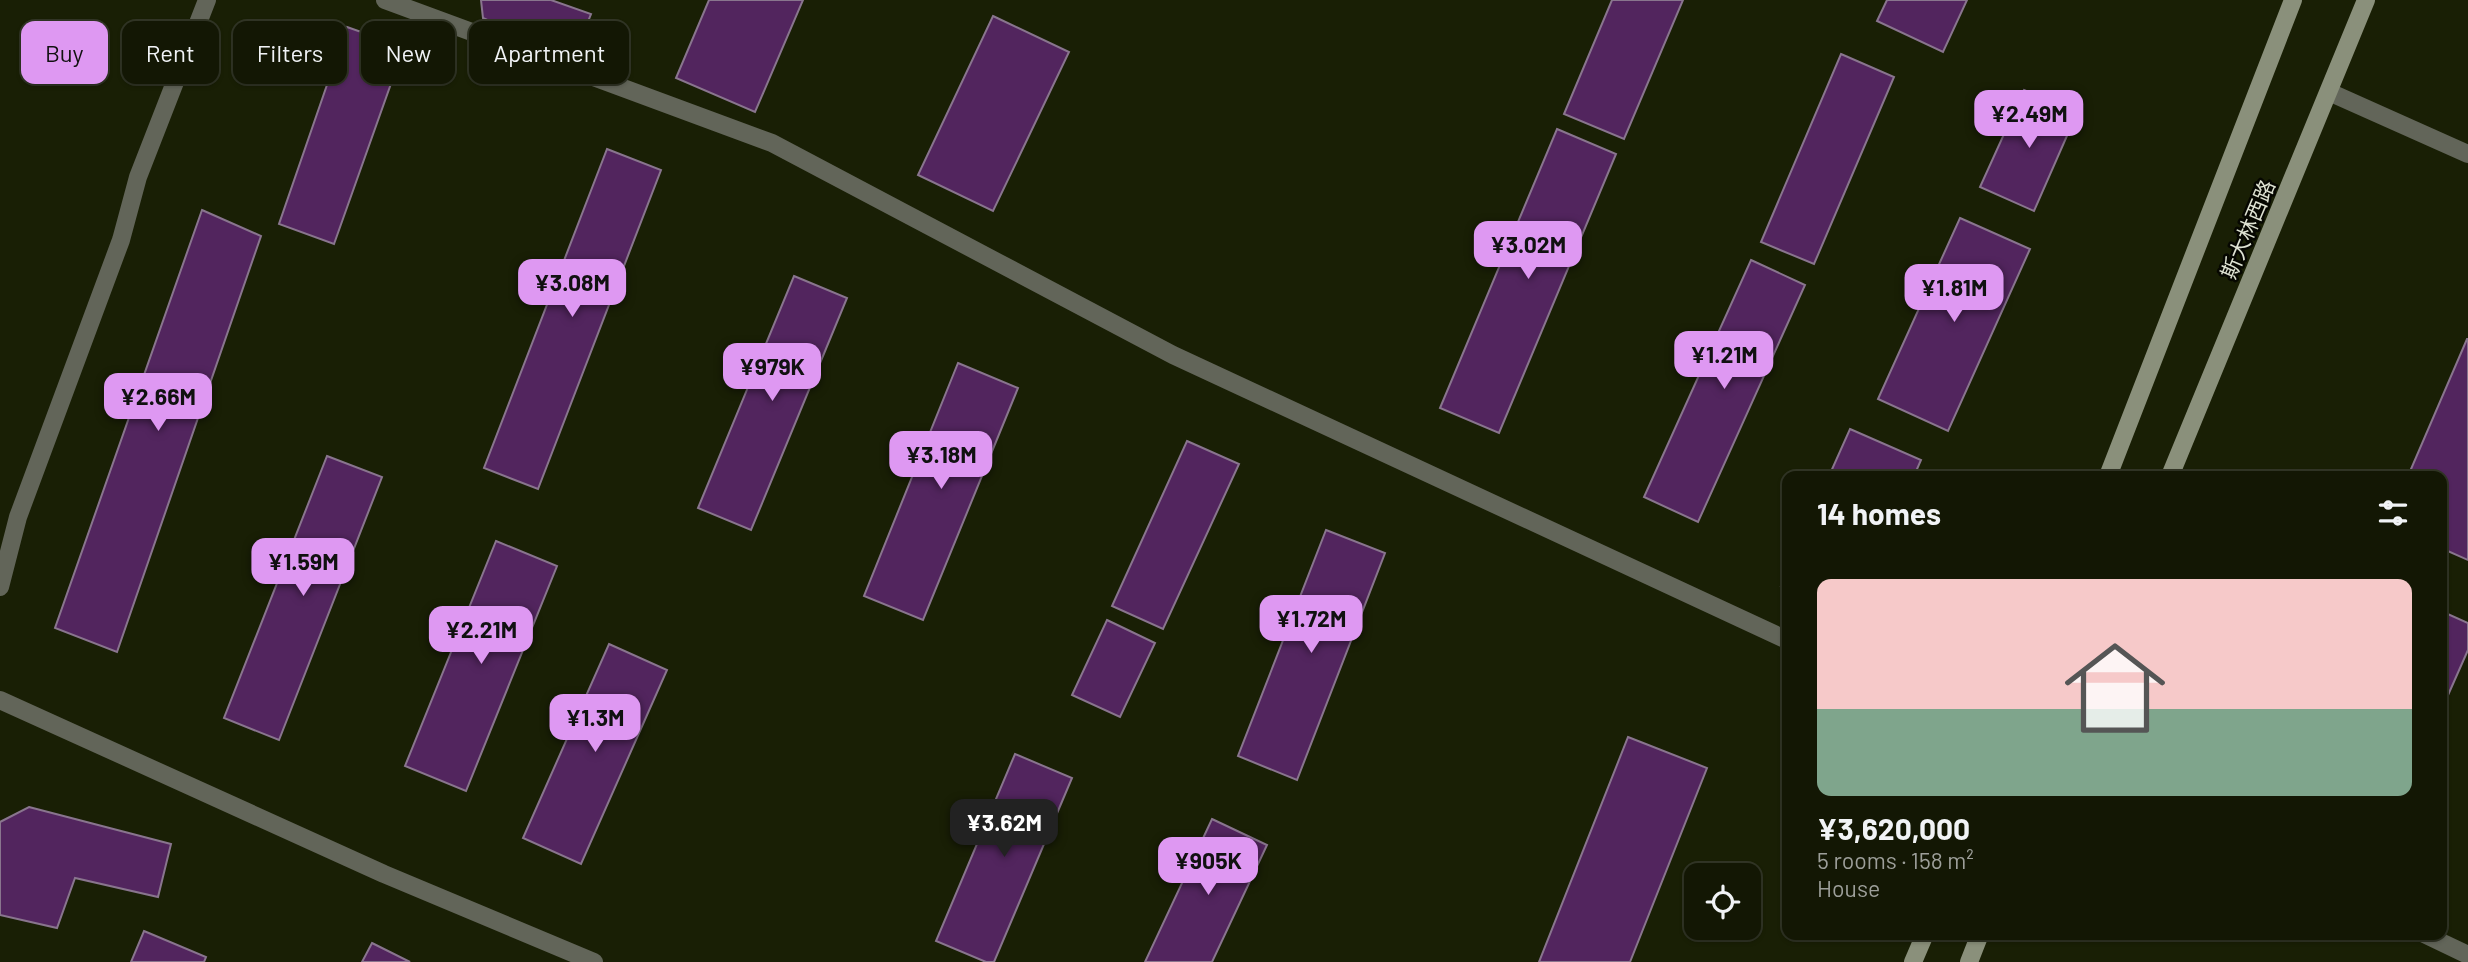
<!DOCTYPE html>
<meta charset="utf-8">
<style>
body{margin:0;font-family:Barlow,"Noto Sans SC",sans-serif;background:#202413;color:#f1f3f6;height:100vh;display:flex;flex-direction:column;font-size:26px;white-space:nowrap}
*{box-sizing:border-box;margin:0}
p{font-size:23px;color:#9d9f9a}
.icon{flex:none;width:38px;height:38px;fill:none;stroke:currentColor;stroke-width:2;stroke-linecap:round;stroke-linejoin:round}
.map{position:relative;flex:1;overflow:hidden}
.sheet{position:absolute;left:1782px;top:471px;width:665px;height:469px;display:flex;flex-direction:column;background:#131704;border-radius:14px;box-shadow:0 2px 5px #0004,0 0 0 2px #323626}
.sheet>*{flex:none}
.top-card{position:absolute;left:21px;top:21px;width:665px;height:63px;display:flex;gap:14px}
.fabs{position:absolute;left:1684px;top:863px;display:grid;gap:14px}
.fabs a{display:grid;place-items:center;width:77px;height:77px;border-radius:14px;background:#131704;box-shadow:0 2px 5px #0004,0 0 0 2px #323626;font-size:35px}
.price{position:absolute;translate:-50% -60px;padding:0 16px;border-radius:14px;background:#de98f2;color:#111;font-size:23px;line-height:46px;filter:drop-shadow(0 2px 4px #0008)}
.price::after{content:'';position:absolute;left:50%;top:42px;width:21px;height:16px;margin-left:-10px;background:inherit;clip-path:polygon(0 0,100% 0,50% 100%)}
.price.on{background:#222;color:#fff}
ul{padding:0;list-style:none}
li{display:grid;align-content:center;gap:14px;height:371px;padding:0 35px}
li span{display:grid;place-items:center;height:217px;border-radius:14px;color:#555}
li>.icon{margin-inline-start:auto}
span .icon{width:126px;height:126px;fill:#fffc;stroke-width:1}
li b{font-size:30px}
h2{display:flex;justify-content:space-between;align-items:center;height:84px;padding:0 35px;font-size:30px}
.chip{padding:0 24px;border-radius:14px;background:#131704;box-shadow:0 2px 5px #0004,0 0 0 2px #323626;font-size:24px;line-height:63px}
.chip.on{background:#de98f2;color:#111}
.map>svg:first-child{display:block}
.building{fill:#52255e;stroke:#89758e;stroke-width:2}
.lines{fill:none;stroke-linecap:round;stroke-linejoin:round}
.street{stroke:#626559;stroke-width:18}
.secondary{stroke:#8a907b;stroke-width:18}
.labels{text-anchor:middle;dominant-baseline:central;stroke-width:5;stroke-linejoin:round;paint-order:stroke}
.street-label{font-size:21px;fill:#dfe3d3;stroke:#060701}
</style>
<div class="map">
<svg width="2468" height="962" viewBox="0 0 2468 962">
<rect width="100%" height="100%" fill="#191f05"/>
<g class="building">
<polygon points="481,0 551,0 591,14 573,59 483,18"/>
<polygon points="709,0 803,0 755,112 676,78"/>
<polygon points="1612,0 1683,0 1624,139 1564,114"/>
<polygon points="1887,0 1967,0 1943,52 1877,21"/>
<polygon points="993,16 1069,52 993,211 918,175"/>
<polygon points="347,27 404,47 334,244 279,224"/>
<polygon points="1841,54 1894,77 1814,264 1761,242"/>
<polygon points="2024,90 2077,113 2034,211 1980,187"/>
<polygon points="1557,129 1616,154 1499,433 1440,408"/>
<polygon points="607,149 661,170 538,489 484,468"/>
<polygon points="202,210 261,236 117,652 55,628"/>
<polygon points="1960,218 2030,249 1948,431 1878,399"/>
<polygon points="1751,260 1805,285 1698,522 1644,497"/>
<polygon points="794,276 847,298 751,530 698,508"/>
<polygon points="2467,339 2468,339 2468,560 2441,548 2441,476 2408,476"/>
<polygon points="958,363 1018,388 923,620 864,596"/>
<polygon points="1850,429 1921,460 1914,476 1829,476"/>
<polygon points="1187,441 1239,464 1163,629 1112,606"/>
<polygon points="327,456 382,477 279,740 224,718"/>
<polygon points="1326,530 1385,553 1297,780 1238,756"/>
<polygon points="496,541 557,566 466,791 405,766"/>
<polygon points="1787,573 1787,589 1781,586"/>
<polygon points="2441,611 2468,623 2468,650 2441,711"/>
<polygon points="1107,620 1155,643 1120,717 1072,695"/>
<polygon points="609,644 667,670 581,864 523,838"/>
<polygon points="1628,737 1707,768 1630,962 1539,962"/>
<polygon points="1015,754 1072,778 994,962 986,962 936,941"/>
<polygon points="29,807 171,844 158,897 75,878 57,928 0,915 0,822"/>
<polygon points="1212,819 1267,845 1212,962 1145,962"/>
<polygon points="144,931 206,957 204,962 131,962"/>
<polygon points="372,943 410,962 362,962"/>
</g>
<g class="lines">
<g class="street">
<polyline points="385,0 772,143 1173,355 1787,640"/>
<polyline points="2329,92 2468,154"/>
<polyline points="0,587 18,517 121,240 138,177 207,0"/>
<polyline points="0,700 384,874 594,962"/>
<polyline points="2424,934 2468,955"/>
</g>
<g class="secondary">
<polyline points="2108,476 2293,0"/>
<polyline points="2170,476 2366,0"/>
<polyline points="1913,962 1925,934"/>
<polyline points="1969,962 1980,934"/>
</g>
</g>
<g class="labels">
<g class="street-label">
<text transform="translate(2247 229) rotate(-67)">斯大林西路</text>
</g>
</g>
</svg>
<div class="fabs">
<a><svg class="icon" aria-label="locate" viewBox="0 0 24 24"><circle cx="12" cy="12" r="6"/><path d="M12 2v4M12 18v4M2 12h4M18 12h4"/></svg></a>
</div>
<b class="price" style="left:2029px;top:150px">¥2.49M</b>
<b class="price" style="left:1528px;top:281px">¥3.02M</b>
<b class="price" style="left:572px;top:319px">¥3.08M</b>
<b class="price" style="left:1954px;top:324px">¥1.81M</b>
<b class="price" style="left:1724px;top:391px">¥1.21M</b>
<b class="price" style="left:772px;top:403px">¥979K</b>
<b class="price" style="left:158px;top:433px">¥2.66M</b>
<b class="price" style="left:941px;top:491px">¥3.18M</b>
<b class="price" style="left:303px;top:598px">¥1.59M</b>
<b class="price" style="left:1311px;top:655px">¥1.72M</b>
<b class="price" style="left:481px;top:666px">¥2.21M</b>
<b class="price" style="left:595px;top:754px">¥1.3M</b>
<b class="price on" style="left:1004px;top:859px">¥3.62M</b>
<b class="price" style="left:1208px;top:897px">¥905K</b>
<div class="top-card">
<a class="chip on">Buy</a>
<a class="chip">Rent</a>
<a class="chip">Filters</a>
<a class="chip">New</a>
<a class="chip">Apartment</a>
</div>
<section class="sheet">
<h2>14 homes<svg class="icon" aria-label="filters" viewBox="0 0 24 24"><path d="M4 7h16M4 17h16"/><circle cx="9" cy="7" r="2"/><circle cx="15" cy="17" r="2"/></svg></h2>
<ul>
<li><span style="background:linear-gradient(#f6c9c9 60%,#7fa58c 0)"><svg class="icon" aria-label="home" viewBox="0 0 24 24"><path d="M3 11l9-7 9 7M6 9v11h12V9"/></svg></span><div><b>¥3,620,000</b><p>5 rooms · 158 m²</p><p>House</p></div></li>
</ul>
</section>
</div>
